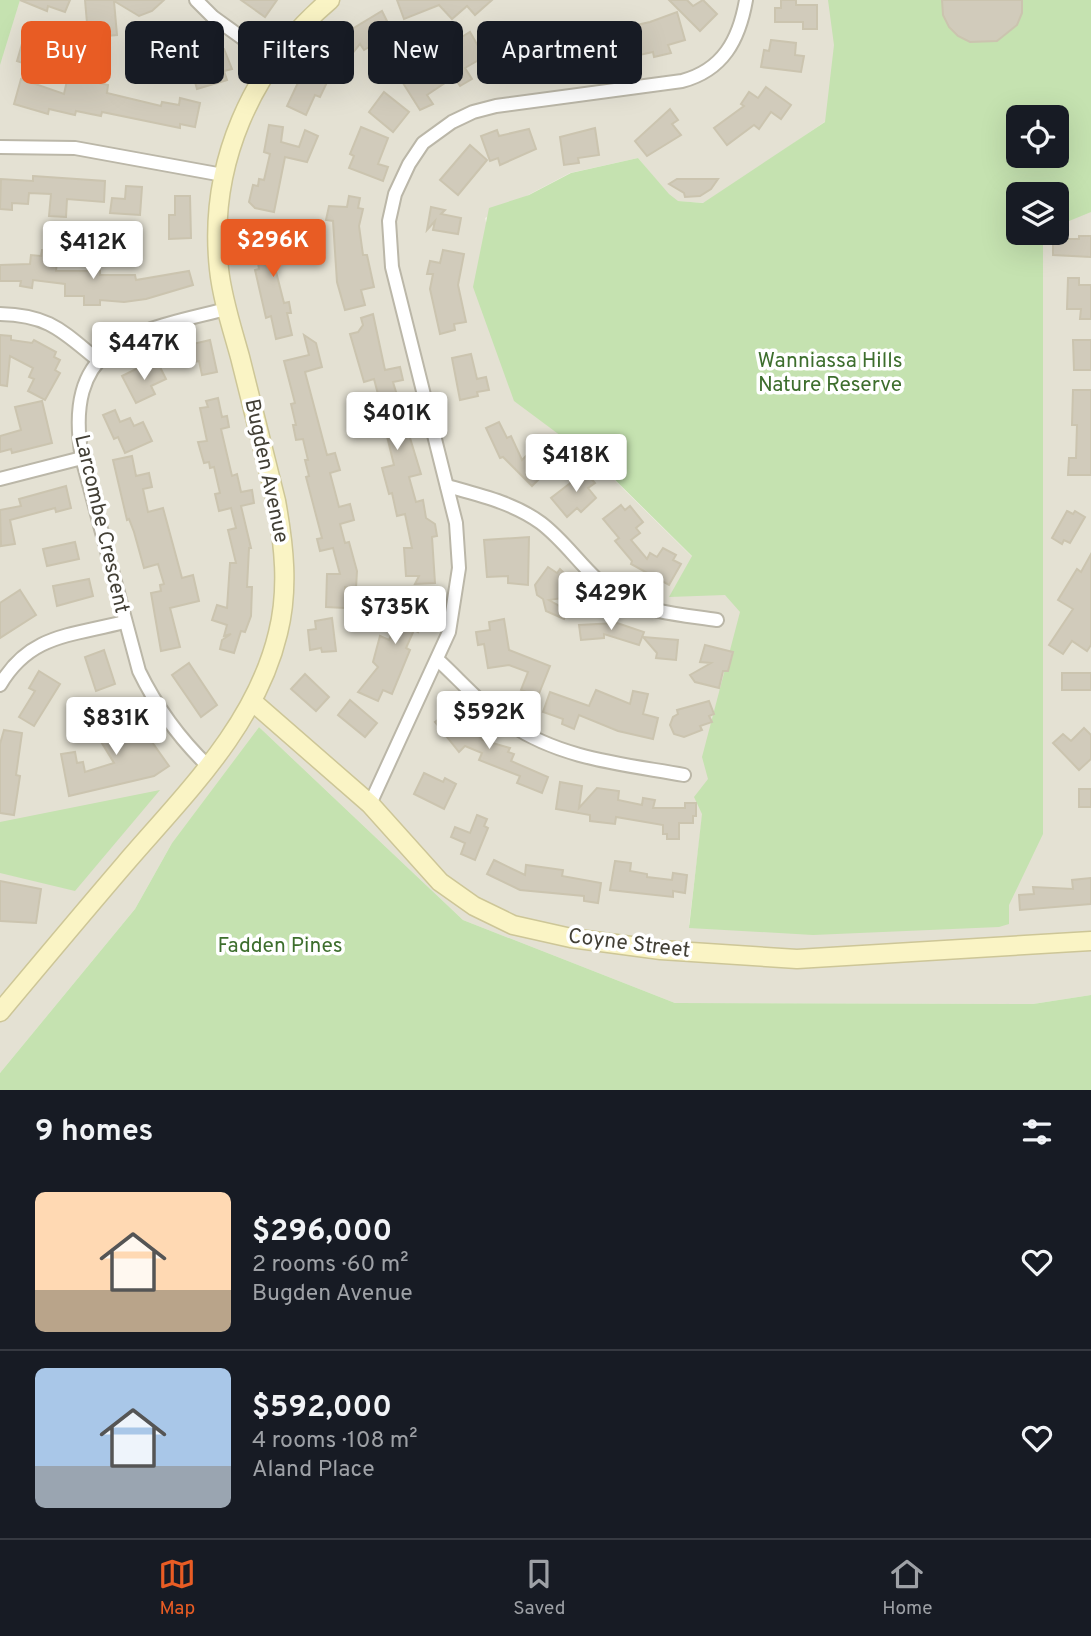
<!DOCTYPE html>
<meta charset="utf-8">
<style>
body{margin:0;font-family:Overpass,sans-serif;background:#242831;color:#f1f3f6;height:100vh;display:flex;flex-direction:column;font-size:26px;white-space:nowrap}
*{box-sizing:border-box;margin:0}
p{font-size:23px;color:#9ea1a6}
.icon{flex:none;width:38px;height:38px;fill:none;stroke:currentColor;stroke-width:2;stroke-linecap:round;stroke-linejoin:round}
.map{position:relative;height:1090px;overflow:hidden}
.details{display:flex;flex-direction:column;background:#171b24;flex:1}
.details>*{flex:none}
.hud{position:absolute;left:21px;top:21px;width:700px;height:63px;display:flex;gap:14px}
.fabs{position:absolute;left:1006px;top:105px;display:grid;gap:14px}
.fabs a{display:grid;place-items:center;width:63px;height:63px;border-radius:10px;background:#171b24;box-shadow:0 7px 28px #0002;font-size:35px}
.price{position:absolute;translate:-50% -60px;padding:0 16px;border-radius:7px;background:#fff;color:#222;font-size:23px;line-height:46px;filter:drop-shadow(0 2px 4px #0008)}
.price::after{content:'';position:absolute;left:50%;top:42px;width:21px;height:16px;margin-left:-10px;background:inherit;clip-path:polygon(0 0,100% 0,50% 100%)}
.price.selected{background:#e85c24;color:#fff}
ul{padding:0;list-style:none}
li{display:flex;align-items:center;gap:21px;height:175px;padding:0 35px}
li+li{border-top:2px solid #363941}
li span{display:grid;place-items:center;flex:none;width:196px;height:140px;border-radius:10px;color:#555}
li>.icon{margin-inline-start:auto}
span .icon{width:84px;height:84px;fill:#fffc;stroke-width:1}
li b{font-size:30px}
h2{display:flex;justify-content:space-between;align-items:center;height:84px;padding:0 35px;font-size:30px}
.tag{padding:0 24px;border-radius:10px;background:#171b24;box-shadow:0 7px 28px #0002;font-size:24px;line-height:63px}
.tag.selected{background:#e85c24;color:#fff}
.tab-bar{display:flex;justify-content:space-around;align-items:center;height:98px;border-top:2px solid #363941;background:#171b24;font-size:19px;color:#9ea1a6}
.tab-bar a{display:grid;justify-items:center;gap:4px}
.tab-bar .selected{color:#e85c24}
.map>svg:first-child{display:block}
.residential{fill:#e4e1d3}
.green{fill:#c5e2b0;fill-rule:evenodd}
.building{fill:#d1cbbb;stroke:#cbc4af;stroke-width:2}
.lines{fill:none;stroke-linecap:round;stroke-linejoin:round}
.street-casing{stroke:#bbb7a8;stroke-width:16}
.secondary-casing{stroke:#cdc697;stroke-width:21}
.street{stroke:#fff;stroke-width:12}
.secondary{stroke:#faf4c5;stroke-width:18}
.labels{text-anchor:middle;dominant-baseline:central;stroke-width:7;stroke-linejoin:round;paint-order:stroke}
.park-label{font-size:21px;fill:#3d6e2d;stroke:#fff}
.street-label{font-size:21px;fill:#423f35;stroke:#fff}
</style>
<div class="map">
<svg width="1091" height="1090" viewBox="0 0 1091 1090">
<rect width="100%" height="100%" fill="#f1eee4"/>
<polygon class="residential" points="0,0 830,0 835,43 826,121 706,203 674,201 638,158 570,173 485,218 525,392 736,600 743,621 704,802 689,925 1008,895 1037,666 1039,233 1057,233 1057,205 1091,192 1091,995 1033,1004 675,1003 463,920 259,727 172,843 135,909 0,1073"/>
<g class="green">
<polygon points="0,0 20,0 0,65"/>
<path d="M828,0H1091V212L1057,226V194H1018V233H1050L1043,240V834L1009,905V924L999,927L813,935L689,928L702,814L694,797L708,779L702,757L740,612L725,595L669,597L692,556L600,465L514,401L473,287L489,208L529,195L571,173L638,158L669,194L678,201L703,203L825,122L834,45ZM1018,117H1057V156H1018Z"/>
<polygon points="259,727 463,920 675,1003 1033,1004 1091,995 1091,1090 0,1090 0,1073 135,909 172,843"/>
<polygon points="160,790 75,891 0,873 0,822"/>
</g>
<g class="building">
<polygon points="20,0 70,0 65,12 48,6 47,11"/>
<polygon points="85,0 164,0 152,11 139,16 114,1 117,35 94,37 93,23 87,23"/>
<polygon points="241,0 277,0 265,17"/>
<polygon points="397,0 492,0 475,15 467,6 452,19 439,5 404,19"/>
<polygon points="669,0 687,0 693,6 703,0 717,14 700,31"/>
<polygon points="781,0 796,0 796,5 817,5 817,29 803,29 803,22 775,22 775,8 781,8"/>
<polygon points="942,0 1022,0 1022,13 1017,25 997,41 970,42 958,36 949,27 943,15"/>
<polygon points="382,11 393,33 364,50 360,44 333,78 330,76 320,97 315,95 306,115 287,106 302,74 314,80 328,63 319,56 330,41 332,42 339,33 342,35"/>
<polygon points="677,12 685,40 668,45 671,53 654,57 653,52 616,60 609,31 650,22"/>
<polygon points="164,23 173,35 184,25 197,42 199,40 208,50 224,49 232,69 224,71 227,80 197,89 190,65 186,69 173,55 167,60 148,35"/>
<polygon points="26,30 44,39 43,44 70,54 66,66 29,55 26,64 17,61"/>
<polygon points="470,32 478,46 516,42 518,62 500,64 501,71 491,72 489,54 465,68 472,79 460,86 454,77 427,95 433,104 420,110 403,83 445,56 441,50"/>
<polygon points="577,33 582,43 591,38 601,54 580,66 565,40"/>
<polygon points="771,40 796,43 795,55 804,56 801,72 761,67 764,50 769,51"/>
<polygon points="68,76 108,85 107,93 161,106 162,102 179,105 180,98 200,103 195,127 180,124 180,128 102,112 101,116 76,111 75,115 49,109 48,114 14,104 21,79 64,94"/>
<polygon points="766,87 791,105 781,119 771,112 759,129 754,125 727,145 714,128 744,106 741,104 749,92 758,98"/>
<polygon points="384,92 409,112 393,132 369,112"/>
<polygon points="670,109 678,120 672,124 681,135 647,156 635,141"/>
<polygon points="269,125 283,127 281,142 299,147 305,130 318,136 307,162 285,157 274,212 255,208 249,202 253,185 258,186 259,179 264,180 270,154 264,152"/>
<polygon points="361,127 388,138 378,164 388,167 383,181 349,168 354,156 350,154"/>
<polygon points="595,128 599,155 578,158 579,163 564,165 560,137"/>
<polygon points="529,129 536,149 500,165 498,158 490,161 481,136 497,130 499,136"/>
<polygon points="470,145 487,160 458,195 440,180"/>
<polygon points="33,176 105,181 104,202 67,199 66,217 49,216 51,194 29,193 28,204 12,203 12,210 0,209 1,179 33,181"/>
<polygon points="677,179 718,179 711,189 700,196 685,197 684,193 669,184"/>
<polygon points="126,186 142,187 140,215 110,213 112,198 125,199"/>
<polygon points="175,196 190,196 191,238 169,239 169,215 175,215"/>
<polygon points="349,196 360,198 358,208 363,209 359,226 363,255 367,255 374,287 361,290 365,305 345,310 337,282 333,221 326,220 329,206 347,207"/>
<polygon points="431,207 445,210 441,214 461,218 458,234 433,230 435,221 427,230"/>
<polygon points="273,226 274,237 293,236 294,251 274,252 272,256 284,303 289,302 291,313 287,313 292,335 276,339 271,316 266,318 255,270 259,269 254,236 258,234 257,227"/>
<polygon points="1079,236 1091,236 1091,257 1053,255 1053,239 1079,239"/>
<polygon points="42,250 58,252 56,271 100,271 100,275 135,275 136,280 189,271 193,285 146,299 124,302 100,300 100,305 84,305 84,296 65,296 65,284 33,280 32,288 20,286 21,281 0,281 0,265 30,264 31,255 41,256"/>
<polygon points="443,250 464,254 458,285 466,322 454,324 455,330 440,334 430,289 433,274 427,274 430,261 440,263"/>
<polygon points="1068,278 1079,278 1079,285 1091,285 1091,319 1080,319 1081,309 1067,309"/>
<polygon points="373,314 385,370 400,367 403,380 393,382 421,474 409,477 416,502 423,500 426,518 435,524 437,536 432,537 435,583 415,584 419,576 406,576 404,548 412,548 405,514 397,516 392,493 389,494 382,468 394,465 383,420 377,422 372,400 379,398 374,379 364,382 350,334 358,332 363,325 361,318"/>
<polygon points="0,335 11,336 11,340 32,343 34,340 56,352 54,357 60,360 55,370 60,373 45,400 28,391 34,379 29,377 33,368 10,356 7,386 0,385"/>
<polygon points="304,335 316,343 322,367 305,372 327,455 335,453 340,470 330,473 339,507 350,504 354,520 340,524 345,543 349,542 357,571 356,588 345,587 345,608 326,607 327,574 340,574 333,548 320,551 317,539 322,538 306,477 309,476 305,460 308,460 303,439 296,440 293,425 296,425 291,404 295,403 284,361 309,355"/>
<polygon points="210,340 217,372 202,375 199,361 176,366 172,349"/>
<polygon points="1073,340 1091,340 1091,370 1074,370"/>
<polygon points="471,354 477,379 486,377 489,390 477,392 478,396 460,400 452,358"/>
<polygon points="158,363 166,379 151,386 155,394 136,403 122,376 142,366 144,370"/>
<polygon points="1073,390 1091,390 1091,475 1068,475 1069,458 1076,458 1077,425 1072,425"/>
<polygon points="218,398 222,417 227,416 229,427 221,429 232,476 237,474 241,492 252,490 254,503 241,506 251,548 249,548 247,587 252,587 251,616 245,632 241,631 234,653 220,649 222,640 231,634 224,636 227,625 212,620 217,605 227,608 230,563 236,563 228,530 236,528 231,508 219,511 215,494 220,493 214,467 210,468 209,462 204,463 198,442 207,441 200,408 208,407 206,401"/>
<polygon points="42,401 52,443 12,453 11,449 0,452 0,436 21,430 15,407"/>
<polygon points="115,410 120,422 130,418 134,426 143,422 152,441 125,453 118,437 114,439 103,415"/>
<polygon points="499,422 507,438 511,436 522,460 532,450 550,468 532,486 503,457 500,458 486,428"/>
<polygon points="132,456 136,476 149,473 152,487 143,489 148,512 163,508 182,578 193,575 199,601 170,608 180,647 161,651 151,593 161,591 160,585 164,584 158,564 144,568 134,532 129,519 127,520 113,460"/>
<polygon points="581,467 595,483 588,488 596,498 581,512 577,508 567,517 551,498 573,481 569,477"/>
<polygon points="66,486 71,508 56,512 55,508 10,520 15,544 1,546 0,510 21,506 19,499"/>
<polygon points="621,505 625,510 630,506 643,522 636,528 640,533 631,540 647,559 650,553 657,557 663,548 676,555 673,560 681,564 669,585 631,564 632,561 615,541 619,538 603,519"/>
<polygon points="1067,511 1073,514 1075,511 1085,517 1070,543 1064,540 1062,544 1052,538"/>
<polygon points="529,537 528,585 508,583 508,576 487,577 484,540"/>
<polygon points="75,542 79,559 47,566 43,549"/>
<polygon points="1091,554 1091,645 1087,651 1072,641 1063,654 1049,645 1073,609 1058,600 1077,569 1081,572"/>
<polygon points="548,567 557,573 560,569 565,574 569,597 549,600 568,611 564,619 546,611 543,599 537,595 535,585"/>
<polygon points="89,579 93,596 57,606 53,586"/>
<polygon points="20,590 36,615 0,638 0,603"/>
<polygon points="412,591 430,599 418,632 414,630 406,648 410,650 392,694 383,690 378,701 358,692 378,667 373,662 380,636 389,640 397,620 385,615 392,599 406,606"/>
<polygon points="332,618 336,651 322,652 321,648 310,650 308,630 316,629 315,621"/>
<polygon points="504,619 509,650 550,666 538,696 521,690 528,672 509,665 488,668 484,644 478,645 476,632 490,630 489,622"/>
<polygon points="617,623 644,632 639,645 604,634 604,638 581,640 579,625"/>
<polygon points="643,637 678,640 676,660 656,658 657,653"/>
<polygon points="705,645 733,652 728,671 723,671 719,688 695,682 690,675 711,663 700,662"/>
<polygon points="104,650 115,684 96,691 85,657"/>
<polygon points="189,663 217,705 201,717 172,675"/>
<polygon points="39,671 60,684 34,726 19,717 35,691 29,688"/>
<rect x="1062" y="673" width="29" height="17"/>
<polygon points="305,674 329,697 316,711 291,689"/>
<polygon points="596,690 630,704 633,691 648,694 643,714 658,718 653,739 618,731 579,715 574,729 562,724 563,719 543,712 550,692 589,706"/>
<polygon points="350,700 377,723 365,737 338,715"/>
<polygon points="709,701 714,714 709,716 712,722 700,726 702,730 684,737 674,734 670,725 673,717 678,714 677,710"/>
<polygon points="114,702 137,732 142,728 169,766 154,776 69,796 61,754 75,752 77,763 83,762 85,772 114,763 97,735 106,730 98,718 105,713 102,709"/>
<polygon points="446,714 452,721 461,714 482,740 510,748 508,752 514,754 511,761 548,777 542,793 517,783 520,776 479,760 482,753 465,746 459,752 435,722"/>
<polygon points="1084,728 1091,735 1091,759 1079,770 1053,743 1063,734 1071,741"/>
<polygon points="4,730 22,733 16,775 20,776 14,815 0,813 0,744"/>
<polygon points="424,773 443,782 445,778 456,784 444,809 414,794"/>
<polygon points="560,782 582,786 579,808 597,788 619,791 618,800 642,805 643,798 655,800 653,808 685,808 685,803 696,803 696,816 693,816 693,823 679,823 679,839 667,839 667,834 663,834 663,825 616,817 615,824 590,821 590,815 556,809"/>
<rect x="1079" y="789" width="12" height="18"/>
<polygon points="477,815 487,819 484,826 488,828 475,860 461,854 465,843 451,837 455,827 470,833"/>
<polygon points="494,860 525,875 526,865 563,870 562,876 601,883 598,903 584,901 584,896 520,890 487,874"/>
<polygon points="615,861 631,863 630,871 647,874 647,877 672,880 673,873 687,875 685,893 673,891 673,897 610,890"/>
<polygon points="1091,878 1091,904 1020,910 1019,895 1034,894 1033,887 1073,889 1072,880"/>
<polygon points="0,881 41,889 36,923 0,921"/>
</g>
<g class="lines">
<g class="street-casing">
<g id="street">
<polyline points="196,0 213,17 273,60"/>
<polyline points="0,147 75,148 223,175"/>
<path d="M0,314C50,315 63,332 99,361"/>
<polyline points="0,479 82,458"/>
<path d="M447,486C479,495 514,503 541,523C570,545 587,577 619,596C648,613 684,615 717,620"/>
<path d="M438,660C461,681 483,707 510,724C561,759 624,764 684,775"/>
<path d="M0,685C30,634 71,636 124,622"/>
<path d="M208,766C179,738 157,708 139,671L82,458C62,341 136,331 227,309"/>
<path d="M370,804L449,632L459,568L456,523L392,267L389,221L395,194L409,164L423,143L452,122L473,112L496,106L682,81C723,70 739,40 746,0"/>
</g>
</g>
<g class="secondary-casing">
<g id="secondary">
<polyline points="253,702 370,804 440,882 474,906 513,925 571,938 661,950 797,959 1091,941"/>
<path d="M0,1012C41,963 82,914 124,865C184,795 256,726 278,633C289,589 284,545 276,501C264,453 252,405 240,357C232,328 222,298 219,269C208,165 251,67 330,0"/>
</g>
</g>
<use href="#street" class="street"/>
<use href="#secondary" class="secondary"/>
</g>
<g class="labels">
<g class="park-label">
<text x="830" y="361">Wanniassa Hills<tspan x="830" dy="24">Nature Reserve</tspan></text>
<text x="280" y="946">Fadden Pines</text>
</g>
<g class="street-label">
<text transform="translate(266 471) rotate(78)">Bugden Avenue</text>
<text transform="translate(101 524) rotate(77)">Larcombe Crescent</text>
<text transform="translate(629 944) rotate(7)">Coyne Street</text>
</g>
</g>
</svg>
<div class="fabs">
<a><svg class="icon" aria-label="locate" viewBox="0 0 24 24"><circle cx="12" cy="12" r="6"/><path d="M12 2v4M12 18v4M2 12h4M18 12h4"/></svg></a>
<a><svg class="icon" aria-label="layers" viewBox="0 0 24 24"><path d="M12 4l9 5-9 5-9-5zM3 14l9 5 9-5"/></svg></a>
</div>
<b class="price selected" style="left:273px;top:279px">$296K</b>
<b class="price" style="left:93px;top:281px">$412K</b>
<b class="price" style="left:144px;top:382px">$447K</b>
<b class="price" style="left:397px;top:452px">$401K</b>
<b class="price" style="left:576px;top:494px">$418K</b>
<b class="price" style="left:611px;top:632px">$429K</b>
<b class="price" style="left:395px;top:646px">$735K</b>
<b class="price" style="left:489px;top:751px">$592K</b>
<b class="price" style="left:116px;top:757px">$831K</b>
<div class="hud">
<a class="tag selected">Buy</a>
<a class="tag">Rent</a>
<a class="tag">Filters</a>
<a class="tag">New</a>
<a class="tag">Apartment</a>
</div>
</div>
<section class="details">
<h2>9 homes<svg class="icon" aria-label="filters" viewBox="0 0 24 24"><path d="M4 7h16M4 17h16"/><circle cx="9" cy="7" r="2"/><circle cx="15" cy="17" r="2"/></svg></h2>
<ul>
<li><span style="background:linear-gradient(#ffd9b3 70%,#b9a48a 0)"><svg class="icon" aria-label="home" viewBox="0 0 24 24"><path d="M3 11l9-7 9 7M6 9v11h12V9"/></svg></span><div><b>$296,000</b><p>2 rooms · 60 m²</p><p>Bugden Avenue</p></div><svg class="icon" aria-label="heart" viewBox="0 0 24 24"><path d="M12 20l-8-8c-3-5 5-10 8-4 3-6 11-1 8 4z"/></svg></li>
<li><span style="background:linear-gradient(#a9c7e8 70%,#9aa5b1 0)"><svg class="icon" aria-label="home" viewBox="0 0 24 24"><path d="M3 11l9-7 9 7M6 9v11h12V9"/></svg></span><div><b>$592,000</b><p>4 rooms · 108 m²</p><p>Aland Place</p></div><svg class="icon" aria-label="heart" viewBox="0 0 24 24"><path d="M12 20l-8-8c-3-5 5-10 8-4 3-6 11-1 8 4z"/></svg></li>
</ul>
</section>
<nav class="tab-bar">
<a class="selected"><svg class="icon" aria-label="map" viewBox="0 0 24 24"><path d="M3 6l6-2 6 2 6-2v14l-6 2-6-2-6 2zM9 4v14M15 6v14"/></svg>Map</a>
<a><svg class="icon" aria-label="saved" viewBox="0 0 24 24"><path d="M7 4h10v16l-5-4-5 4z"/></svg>Saved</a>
<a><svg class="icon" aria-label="home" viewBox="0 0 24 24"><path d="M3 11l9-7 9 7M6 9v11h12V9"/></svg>Home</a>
</nav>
